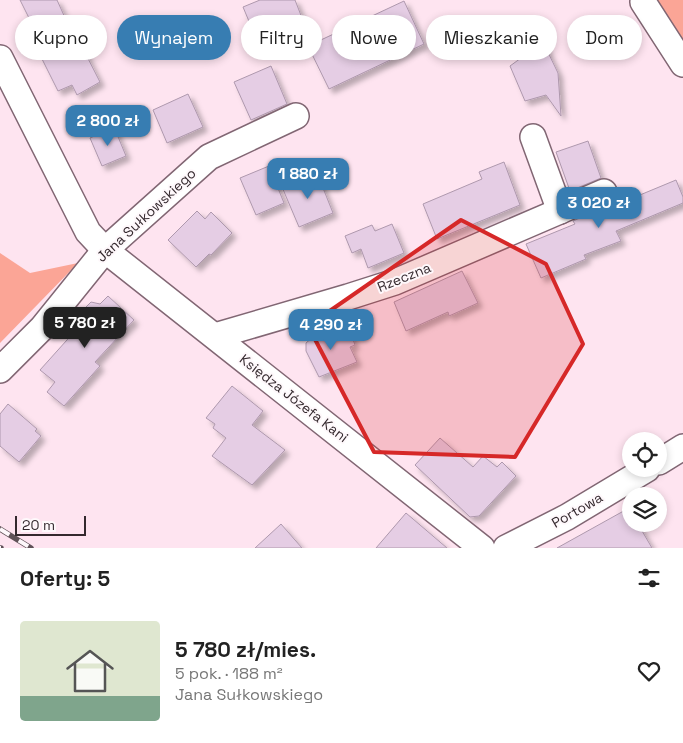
<!DOCTYPE html>
<html lang="pl">
<meta charset="utf-8">
<style>
body{margin:0;font-family:"Space Grotesk",sans-serif;background:#f6f6f6;color:#222;height:100vh;display:flex;flex-direction:column;font-size:19px;white-space:nowrap}
*{box-sizing:border-box;margin:0}
p{font-size:16px;color:#767676}
.icon{flex:none;width:28px;height:28px;fill:none;stroke:currentColor;stroke-width:2;stroke-linecap:round;stroke-linejoin:round}
.map{position:relative;height:548px;overflow:hidden}
.sheet{display:flex;flex-direction:column;background:#fff;flex:1}
.sheet>*{flex:none}
.guide{position:absolute;left:15px;top:15px;width:654px;height:45px;display:flex;gap:10px}
.fabs{position:absolute;left:622px;top:432px;display:grid;gap:10px}
.fabs a{display:grid;place-items:center;width:45px;height:45px;border-radius:50%;background:#fff;box-shadow:0 2px 8px #0003;font-size:25px}
.scale{position:absolute;left:15px;bottom:12px;width:71px;box-sizing:border-box;padding-left:5px;border:2px solid #34292e;border-top:0;font-size:14px;line-height:18px;white-space:nowrap;color:#34292e;-webkit-text-stroke:4px #fef8fb;paint-order:stroke}
.price{position:absolute;translate:-50% -42px;padding:0 11px;border-radius:10px;background:#377db2;color:#fff;font-size:16px;line-height:32px;filter:drop-shadow(0 1px 2px #0008)}
.price::after{content:'';position:absolute;left:50%;top:30px;width:15px;height:11px;margin-left:-8px;background:inherit;clip-path:polygon(0 0,100% 0,50% 100%)}
.price.active{background:#222;color:#fff}
ul{padding:0;list-style:none}
li{display:flex;align-items:center;gap:15px;height:125px;padding:0 20px}
li span{display:grid;place-items:center;flex:none;width:140px;height:100px;border-radius:5px;color:#555}
li>.icon{margin-inline-start:auto}
span .icon{width:60px;height:60px;fill:#fffc;stroke-width:1}
li b{font-size:21px}
h2{display:flex;justify-content:space-between;align-items:center;height:60px;padding:0 20px;font-size:21px}
.tag{padding:0 18px;border-radius:22px;background:#fff;box-shadow:0 2px 8px #0003;font-size:18px;line-height:45px}
.tag.active{background:#377db2;color:#fff}
.map>svg:first-child{display:block}
.green{fill:#fba596}
.building{fill:#e5cde4;stroke:#ae98ad;filter:url(#shadow)}
.lines{fill:none;stroke-linecap:round;stroke-linejoin:round}
.minor-casing{stroke:#816673;stroke-width:28}
.minor{stroke:#fff;stroke-width:25}
.rail-casing{stroke:#605258;stroke-width:5.5}
.rail{stroke:#fef8fb;stroke-width:4;stroke-dasharray:11;stroke-linecap:butt}
.marked{fill:#d62828;fill-opacity:0.2;stroke:#d62828;stroke-width:4;stroke-linejoin:round}
.labels{text-anchor:middle;dominant-baseline:central;stroke-width:4;stroke-linejoin:round;paint-order:stroke}
.street-label{font-size:14px;fill:#34292e;stroke:#fef8fb}
</style>
<div class="map">
<svg width="683" height="548" viewBox="0 0 683 548">
<defs>
<filter id="shadow"><feDropShadow dx="4.5" dy="4.5" stdDeviation="2.5" flood-color="#0004"/></filter>
</defs>
<rect width="100%" height="100%" fill="#fee4f0"/>
<g class="green">
<polygon points="648,0 683,0 683,48"/>
<polygon points="0,253 30,273 78,263 0,343"/>
</g>
<g class="building">
<polygon points="20,0 57,0 75,40 78,39 100,82 77,95 72,85 58,91 41,57 47,54"/>
<polygon points="260,0 295,0 302,18 256,38 243,7"/>
<polygon points="404,1 424,44 329,89 308,46"/>
<polygon points="543,42 558,73 561,116 546,95 525,101 510,66"/>
<polygon points="271,66 287,104 251,120 234,82"/>
<polygon points="188,94 203,127 167,143 153,110"/>
<polygon points="114,127 126,156 102,166 90,138"/>
<polygon points="588,141 601,178 570,191 556,152"/>
<polygon points="504,162 520,205 437,239 423,204 482,179 479,172"/>
<polygon points="269,166 284,203 256,215 240,178"/>
<polygon points="317,173 333,213 299,227 282,187"/>
<polygon points="676,180 683,197 683,203 616,231 621,241 584,255 586,259 541,278 526,244 575,224 573,221 610,205 611,207"/>
<polygon points="197,211 205,219 211,212 232,233 211,255 209,254 196,267 168,240"/>
<polygon points="392,224 404,253 368,268 361,249 352,253 345,236 372,225 375,231"/>
<polygon points="462,271 478,303 449,316 448,312 406,331 394,302"/>
<polygon points="108,296 134,320 95,362 100,366 64,406 47,392 55,382 40,370 84,321 84,309 91,302 100,304"/>
<polygon points="337,326 340,332 349,328 355,345 350,347 357,362 319,377 306,351 306,343 313,337"/>
<polygon points="232,386 263,411 252,425 285,450 252,485 212,456 226,438 213,428 215,424 206,418"/>
<polygon points="8,404 37,429 35,431 41,436 19,462 0,446 0,414"/>
<polygon points="440,438 473,467 483,456 497,467 502,462 516,476 479,516 470,517 415,465"/>
<polygon points="629,508 631,512 631,524 638,524 652,548 557,548"/>
<polygon points="406,513 447,548 376,548"/>
<polygon points="281,524 302,548 255,548"/>
</g>
<g class="lines">
<g class="minor-casing">
<g id="minor">
<polyline points="643,2 683,64"/>
<polyline points="0,58 88,232 105,250 482,548"/>
<polyline points="533,137 560,211"/>
<polyline points="215,336 348,297 395,282 604,192"/>
<polyline points="0,370 42,328 105,250 209,157 296,116"/>
<polyline points="659,462 683,447"/>
<polyline points="506,548 567,517 647,469"/>
</g>
</g>
<use href="#minor" class="minor"/>
<g class="rail-casing">
<g id="rail">
<polyline points="0,529 31,548"/>
<polyline points="0,548 1,548"/>
</g>
</g>
<use href="#rail" class="rail"/>
</g>
<path class="marked" d="M461,220L546,264L583,344L515,457L374,452L308,326Z"/>
<g class="labels">
<g class="street-label">
<text transform="translate(146 215) rotate(-43)">Jana Sułkowskiego</text>
<text transform="translate(404 277) rotate(-22)">Rzeczna</text>
<text transform="translate(294 398) rotate(38)">Księdza Józefa Kani</text>
<text transform="translate(577 510) rotate(-30)">Portowa</text>
</g>
</g>
</svg>
<div class="fabs">
<a><svg class="icon" aria-label="locate" viewBox="0 0 24 24"><circle cx="12" cy="12" r="6"/><path d="M12 2v4M12 18v4M2 12h4M18 12h4"/></svg></a>
<a><svg class="icon" aria-label="layers" viewBox="0 0 24 24"><path d="M12 4l9 5-9 5-9-5zM3 14l9 5 9-5"/></svg></a>
</div>
<div class="scale">20 m</div>
<b class="price" style="left:108px;top:147px">2 800 zł</b>
<b class="price" style="left:308px;top:200px">1 880 zł</b>
<b class="price" style="left:599px;top:229px">3 020 zł</b>
<b class="price active" style="left:85px;top:349px">5 780 zł</b>
<b class="price" style="left:331px;top:351px">4 290 zł</b>
<div class="guide">
<a class="tag">Kupno</a>
<a class="tag active">Wynajem</a>
<a class="tag">Filtry</a>
<a class="tag">Nowe</a>
<a class="tag">Mieszkanie</a>
<a class="tag">Dom</a>
</div>
</div>
<section class="sheet">
<h2>Oferty: 5<svg class="icon" aria-label="filters" viewBox="0 0 24 24"><path d="M4 7h16M4 17h16"/><circle cx="9" cy="7" r="2"/><circle cx="15" cy="17" r="2"/></svg></h2>
<ul>
<li><span style="background:linear-gradient(#dfe7d0 75%,#7fa58c 0)"><svg class="icon" aria-label="home" viewBox="0 0 24 24"><path d="M3 11l9-7 9 7M6 9v11h12V9"/></svg></span><div><b>5 780 zł/mies.</b><p>5 pok. · 188 m²</p><p>Jana Sułkowskiego</p></div><svg class="icon" aria-label="heart" viewBox="0 0 24 24"><path d="M12 20l-8-8c-3-5 5-10 8-4 3-6 11-1 8 4z"/></svg></li>
</ul>
</section>
